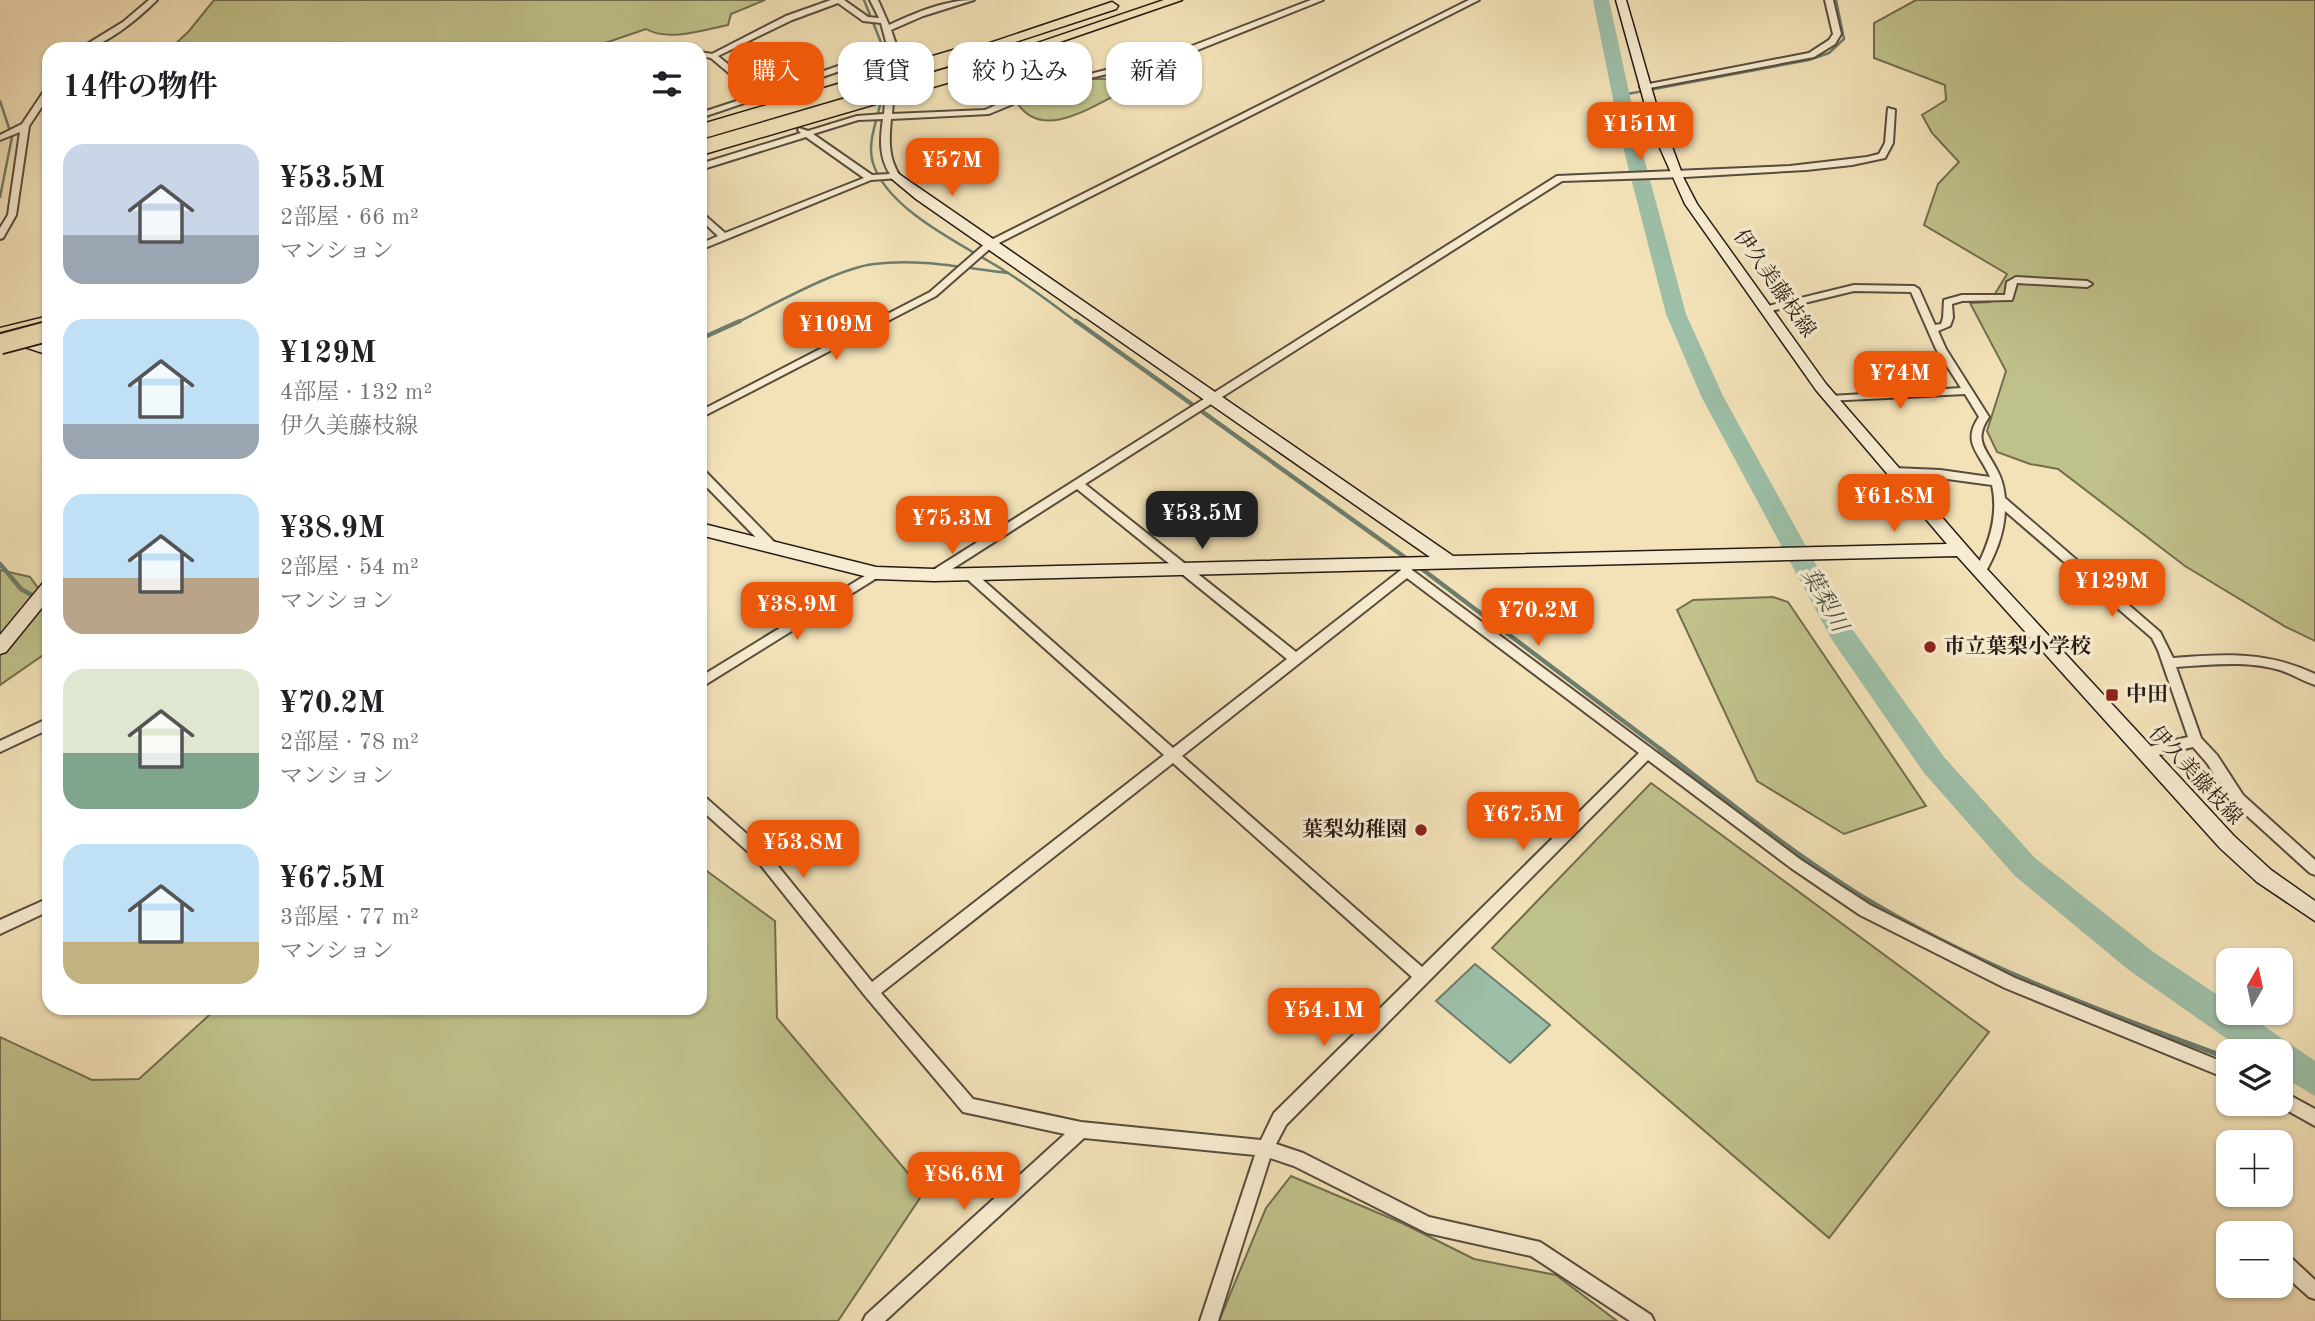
<!DOCTYPE html>
<html lang="ja">
<meta charset="utf-8">
<style>
body{margin:0;font-family:"Old Standard TT","Noto Serif JP",serif;background:#f6f6f6;color:#202124;height:100vh;display:flex;flex-direction:column;font-size:26px;white-space:nowrap}
*{box-sizing:border-box;margin:0}
p{font-size:23px;color:#757577}
.icon{flex:none;width:38px;height:38px;fill:none;stroke:currentColor;stroke-width:2;stroke-linecap:round;stroke-linejoin:round}
.map{position:relative;flex:1;overflow:hidden}
.drawer{position:absolute;left:42px;top:42px;width:665px;height:973px;display:flex;flex-direction:column;background:#fff;border-radius:21px;box-shadow:0 2px 5px #0004}
.drawer>*{flex:none}
.banner{position:absolute;left:728px;top:42px;width:665px;height:63px;display:flex;gap:14px}
.needle{width:46px;rotate:9deg}
.controls{position:absolute;left:2216px;top:948px;display:grid;gap:14px}
.controls a{display:grid;place-items:center;width:77px;height:77px;border-radius:14px;background:#fff;box-shadow:0 2px 5px #0004;font-size:35px}
.price{position:absolute;translate:-50% -60px;padding:0 16px;border-radius:14px;background:#ea580c;color:#fff;font-size:23px;line-height:46px;filter:drop-shadow(0 2px 4px #0008)}
.price::after{content:'';position:absolute;left:50%;top:42px;width:21px;height:16px;margin-left:-10px;background:inherit;clip-path:polygon(0 0,100% 0,50% 100%)}
.price.active{background:#222;color:#fff}
ul{padding:0;list-style:none}
li{display:flex;align-items:center;gap:21px;height:175px;padding:0 21px}
li span{display:grid;place-items:center;flex:none;width:196px;height:140px;border-radius:21px;color:#555}
li>.icon{margin-inline-start:auto}
span .icon{width:84px;height:84px;fill:#fffc;stroke-width:1}
li b{font-size:30px}
h2{display:flex;justify-content:space-between;align-items:center;height:84px;padding:0 21px;font-size:30px}
.chip{padding:0 24px;border-radius:21px;background:#fff;box-shadow:0 2px 5px #0004;font-size:24px;line-height:63px}
.chip.active{background:#ea580c;color:#fff}
.map>svg:first-child{display:block}
.green{fill:#c0c28b;stroke:#726e50;stroke-width:2}
.water{fill:#9dbfa8;stroke:#6d7d6d;stroke-width:2}
.lines{fill:none;stroke-linecap:round;stroke-linejoin:round}
.stream-far2{stroke:#6d7d6d;stroke-width:2.5}
.stream-far1{stroke:#6d7d6d;stroke-width:4.5}
.stream{stroke:#6d7d6d;stroke-width:5}
.river{fill:#9dbfa8;fill-rule:evenodd}
.street-casing{stroke:#584c3d;stroke-width:4}
.secondary-casing{stroke:#251a14;stroke-width:3}
.highway-casing{stroke:#251a14;stroke-width:3}
.street{fill:#f7ecd1;fill-rule:evenodd}
.secondary{fill:#f7ecd1;fill-rule:evenodd}
.highway{fill:#f3e2b8;fill-rule:evenodd}
.highway-bridge-far1-casing{stroke:#251a14;stroke-width:17;stroke-linecap:butt}
.highway-bridge-casing{stroke:#251a14;stroke-width:23;stroke-linecap:butt}
.highway-bridge-far1{stroke:#f3e2b8;stroke-width:14}
.highway-bridge{stroke:#f3e2b8;stroke-width:19}
.poi-dot{fill:#8f2418;stroke:#f7ecd1;stroke-width:2.5}
.labels{text-anchor:middle;dominant-baseline:central;stroke-width:7;stroke-linejoin:round;paint-order:stroke}
.street-label{font-size:21px;fill:#251a14;stroke:#f7ecd1}
.poi-label{font-size:21px;font-weight:bold;fill:#251a14;stroke:#f7ecd1;text-anchor:start}
.water-label{font-size:23px;font-style:italic;fill:#4f5448;stroke:#f7ecd1}
</style>
<div class="map">
<svg width="2315" height="1321" viewBox="0 0 2315 1321">
<rect width="100%" height="100%" fill="#f3e2b8"/>
<filter id="stains"><feTurbulence type="fractalNoise" baseFrequency=".00286" numOctaves="4"/><feColorMatrix values="0 0 0 0 .2 0 0 0 0 .09 0 0 0 0 .02 0 0 0 .5 -.17"/></filter>
<radialGradient id="worn" r=".72"><stop offset=".6" stop-color="#630" stop-opacity="0"/><stop offset="1" stop-color="#630" stop-opacity=".3"/></radialGradient>
<g class="green">
<path d="M214,0H765L731,14L728,25C704,30 668,42 646,29L602,44L606,49H170L189,31Z"/>
<polygon points="1916,0 2315,0 2315,641 2286,627 2185,566 2058,469 2030,464 1997,452 1987,431 2006,371 1970,303 1990,302 2007,274 1924,225 1938,184 1959,162 1932,133 1922,115 1946,100 1945,85 1874,58 1874,23"/>
<path d="M1118,78L1132,80L1136,85C1102,99 1043,147 1016,101C1048,70 1077,82 1118,78Z"/>
<polygon points="0,570 30,577 49,603 49,651 0,685"/>
<polygon points="1773,597 1788,602 1926,806 1844,834 1757,781 1677,610 1693,600"/>
<polygon points="1651,783 1989,1032 1829,1238 1492,948"/>
<polygon points="700,866 775,921 777,1018 924,1192 838,1321 0,1321 0,1037 92,1080 139,1079 217,1008 700,1008"/>
<polygon points="1291,1176 1402,1223 1474,1259 1556,1275 1617,1321 1219,1321 1266,1208"/>
</g>
<polygon class="water" points="1475,964 1550,1025 1510,1063 1436,1001"/>
<g class="lines">
<g class="stream-far2">
<polyline points="864,0 882,45 884,65"/>
<polyline points="1622,95 1809,60 1829,53 1844,39 1836,0"/>
<polyline points="0,101 12,137 0,197"/>
<path d="M880,105C876,123 867,145 873,163C888,212 968,247 1008,273C1032,288 1055,306 1078,323"/>
<path d="M736,323C771,306 838,268 874,264C919,258 964,268 1008,273"/>
</g>
<g class="stream-far1">
<polyline points="1076,321 1410,561"/>
<polyline points="700,339 740,321"/>
<polyline points="0,564 21,589 49,605"/>
<polyline points="1418,566 1663,751"/>
</g>
<g class="stream">
<path d="M1660,749C1725,799 1789,851 1858,894C1973,965 2102,1012 2228,1058"/>
<polyline points="2280,1076 2315,1087"/>
</g>
<polygon class="river" points="1593,0 1609,0 1640,143 1686,314 1723,396 1850,626 1944,757 2035,858 2152,951 2228,1002 2228,1013 2245,1013 2315,1061 2315,1096 2280,1075 2280,1052 2246,1052 2130,971 2015,876 1924,773 1832,640 1701,396 1666,314 1622,143"/>
<g class="street-casing">
<g id="street">
<path d="M149,0H157C140,17 103,49 79,49L123,22Z"/>
<path d="M831,0H844L868,17L879,18L870,0H878L889,25C915,13 945,0 974,0L923,16L891,30L898,50L899,66H893L890,54L766,96L786,112V116H780L759,98L700,118V113L755,95L711,58L700,56V52L712,54L786,16ZM838,3L863,21L881,23L888,49L762,92L718,56L792,20Z"/>
<path d="M1311,0H1323L1180,57L1086,79L1060,78L1035,83L1021,93L1013,104L989,114L891,119C889,140 888,158 900,176L899,178L871,180L700,250V244L718,236L700,219V211L725,233L864,178L806,137L700,170V164L801,133L798,130L799,128L808,131L857,116L884,114L885,101L889,99L893,101L892,114L985,110L1007,100L1015,89L1030,79L1060,74L1086,75L1174,53ZM883,119C880,139 879,157 890,174L872,175L813,134L858,120Z"/>
<polygon points="1469,0 1479,0 993,246 936,296 700,418 700,411 930,292 987,242"/>
<polygon points="1825,0 1833,0 1841,34 1835,44 1814,57 1644,89 1640,87 1644,85 1809,53 1829,40 1833,34"/>
<polygon points="46,88 49,88 49,96 29,126 16,215 3,238 0,239 0,228 8,215 20,132 0,140 0,135 22,124"/>
<path d="M1888,108L1895,110L1893,143L1885,158L1852,165L1806,170L1685,177L1562,181L1085,484L1296,652L1401,570L1402,562H1410L1412,570L1801,860L1870,905L2015,978L2228,1064V1079L2005,988L1860,915L1791,868L1648,760L1286,1125L1276,1144L1303,1153L1429,1217L1540,1242L1651,1315L1654,1321H1630L1531,1256L1427,1233L1294,1166L1270,1158L1218,1321H1200L1255,1155L1084,1138L885,1321H863L866,1315L1065,1134L963,1112L866,997L755,858L700,809V795L705,797L765,850L872,982L1164,755L966,578L964,575L966,572H974L1173,748L1287,659L1077,489L938,578H930L928,575L930,572L1557,176L1790,166L1867,157L1879,154L1885,143ZM1407,578L1639,753L1422,967L1182,756ZM1173,763L1412,977L1274,1113L1261,1140L1081,1122L973,1099L881,993Z"/>
<path d="M2016,277L2087,281L2092,284L2087,287L2017,283L2012,300L1962,301L1952,304L1953,318L1950,326L1938,331L1946,349L1989,417C1973,441 1986,448 1997,470C2002,479 2004,488 2005,498L2160,632L2173,658C2225,654 2267,651 2315,674V685C2303,681 2292,674 2280,670C2246,660 2210,665 2176,667L2201,738L2217,755L2243,795L2315,860V875L2310,873L2233,803L2207,763L2193,747L2145,758L2140,757L2139,753L2140,749L2188,737L2158,650L2152,638L2005,511C2004,535 1995,555 1984,575H1976L1974,572C1989,545 1999,516 1992,485L1940,478L1890,475L1889,472L1894,468L1940,470L1990,477C1980,453 1961,443 1979,417L1965,394L1827,401L1826,399L1831,396L1961,388L1936,349L1911,292L1854,291L1767,312L1762,309L1764,307L1854,285L1914,286L1919,289L1935,325L1941,324L1943,318L1944,300L1962,295H2005L2007,282Z"/>
<polygon points="700,469 704,470 778,546 780,549 778,552 770,552 700,480"/>
<polygon points="876,569 882,573 880,576 700,688 700,677"/>
<polygon points="49,718 49,729 0,752 0,741"/>
<polygon points="49,898 49,911 0,934 0,920"/>
<polygon points="2280,1090 2315,1109 2315,1126 2276,1104 2280,1104"/>
<polygon points="2280,1251 2286,1253 2315,1280 2315,1299 2309,1297 2280,1271"/>
</g>
</g>
<g class="secondary-casing">
<g id="secondary">
<polygon points="1616,0 1626,0 1656,104 1684,179 1697,204 1826,384 1986,568 2234,836 2271,870 2315,901 2315,921 2257,882 2220,848 1957,556 934,581 876,579 700,535 700,523 876,567 934,569 1430,557 916,199 892,179 890,176 896,172 1453,556 1947,544 1816,390 1685,204 1652,130"/>
<polygon points="0,330 49,345 49,355 0,339"/>
<polygon points="49,581 49,599 6,652 0,654 0,635 43,583"/>
</g>
</g>
<g class="highway-casing">
<g id="highway">
<polygon points="1164,0 1182,0 961,76 956,77 949,73"/>
<polygon points="1112,2 1118,6 1116,9 966,58 961,59 954,55"/>
<polygon points="49,316 49,326 0,338 0,328"/>
</g>
</g>
<use href="#street" class="street"/>
<use href="#secondary" class="secondary"/>
<use href="#highway" class="highway"/>
<g class="highway-bridge-far1-casing">
<g id="highway-bridge-far1">
<polyline points="700,132 961,55"/>
<polyline points="700,148 956,73"/>
</g>
</g>
<g class="highway-bridge-casing">
<polyline id="highway-bridge" points="0,344 49,331"/>
</g>
<use href="#highway-bridge-far1" class="highway-bridge-far1"/>
<use href="#highway-bridge" class="highway-bridge"/>
</g>
<g class="poi-dot">
<circle cx="1930" cy="647" r="7"/>
<rect x="2105" y="688" width="14" height="14" rx="3.5"/>
<circle cx="1421" cy="830" r="7"/>
</g>
<g class="labels">
<g class="street-label">
<text transform="translate(1774 284) rotate(55)">伊久美藤枝線</text>
<text transform="translate(2195 776) rotate(47)">伊久美藤枝線</text>
</g>
<g class="poi-label">
<text x="1944" y="647">市立葉梨小学校</text>
<text x="2126" y="695">中田</text>
<text x="1407" y="830" text-anchor="end">葉梨幼稚園</text>
</g>
<g class="water-label">
<text transform="translate(1824 600) rotate(61)">葉梨川</text>
</g>
</g>
<rect width="100%" height="100%" filter="url(#stains)"/>
<rect width="100%" height="100%" fill="url(#worn)"/>
</svg>
<div class="controls">
<a><svg class="needle" viewBox="-14 -14 28 28"><path d="M0-13l5 13h-10z" fill="#e53935"/><path d="M0 13l5-13h-10z" fill="#757577"/></svg></a>
<a><svg class="icon" aria-label="layers" viewBox="0 0 24 24"><path d="M12 4l9 5-9 5-9-5zM3 14l9 5 9-5"/></svg></a>
<a>+</a>
<a>−</a>
</div>
<b class="price" style="left:1640px;top:162px">¥151M</b>
<b class="price" style="left:952px;top:198px">¥57M</b>
<b class="price" style="left:836px;top:362px">¥109M</b>
<b class="price" style="left:1900px;top:411px">¥74M</b>
<b class="price" style="left:1894px;top:534px">¥61.8M</b>
<b class="price active" style="left:1202px;top:551px">¥53.5M</b>
<b class="price" style="left:952px;top:556px">¥75.3M</b>
<b class="price" style="left:2112px;top:619px">¥129M</b>
<b class="price" style="left:797px;top:642px">¥38.9M</b>
<b class="price" style="left:1538px;top:648px">¥70.2M</b>
<b class="price" style="left:1523px;top:852px">¥67.5M</b>
<b class="price" style="left:803px;top:880px">¥53.8M</b>
<b class="price" style="left:1324px;top:1048px">¥54.1M</b>
<b class="price" style="left:964px;top:1212px">¥86.6M</b>
<div class="banner">
<a class="chip active">購入</a>
<a class="chip">賃貸</a>
<a class="chip">絞り込み</a>
<a class="chip">新着</a>
</div>
<section class="drawer">
<h2>14件の物件<svg class="icon" aria-label="filters" viewBox="0 0 24 24"><path d="M4 7h16M4 17h16"/><circle cx="9" cy="7" r="2"/><circle cx="15" cy="17" r="2"/></svg></h2>
<ul>
<li><span style="background:linear-gradient(#c9d6e8 65%,#9aa5b1 0)"><svg class="icon" aria-label="home" viewBox="0 0 24 24"><path d="M3 11l9-7 9 7M6 9v11h12V9"/></svg></span><div><b>¥53.5M</b><p>2部屋 · 66 m²</p><p>マンション</p></div></li>
<li><span style="background:linear-gradient(#bfe0f5 75%,#9aa5b1 0)"><svg class="icon" aria-label="home" viewBox="0 0 24 24"><path d="M3 11l9-7 9 7M6 9v11h12V9"/></svg></span><div><b>¥129M</b><p>4部屋 · 132 m²</p><p>伊久美藤枝線</p></div></li>
<li><span style="background:linear-gradient(#bfe0f5 60%,#b9a48a 0)"><svg class="icon" aria-label="home" viewBox="0 0 24 24"><path d="M3 11l9-7 9 7M6 9v11h12V9"/></svg></span><div><b>¥38.9M</b><p>2部屋 · 54 m²</p><p>マンション</p></div></li>
<li><span style="background:linear-gradient(#dfe7d0 60%,#7fa58c 0)"><svg class="icon" aria-label="home" viewBox="0 0 24 24"><path d="M3 11l9-7 9 7M6 9v11h12V9"/></svg></span><div><b>¥70.2M</b><p>2部屋 · 78 m²</p><p>マンション</p></div></li>
<li><span style="background:linear-gradient(#bfe0f5 70%,#c2b280 0)"><svg class="icon" aria-label="home" viewBox="0 0 24 24"><path d="M3 11l9-7 9 7M6 9v11h12V9"/></svg></span><div><b>¥67.5M</b><p>3部屋 · 77 m²</p><p>マンション</p></div></li>
</ul>
</section>
</div>
